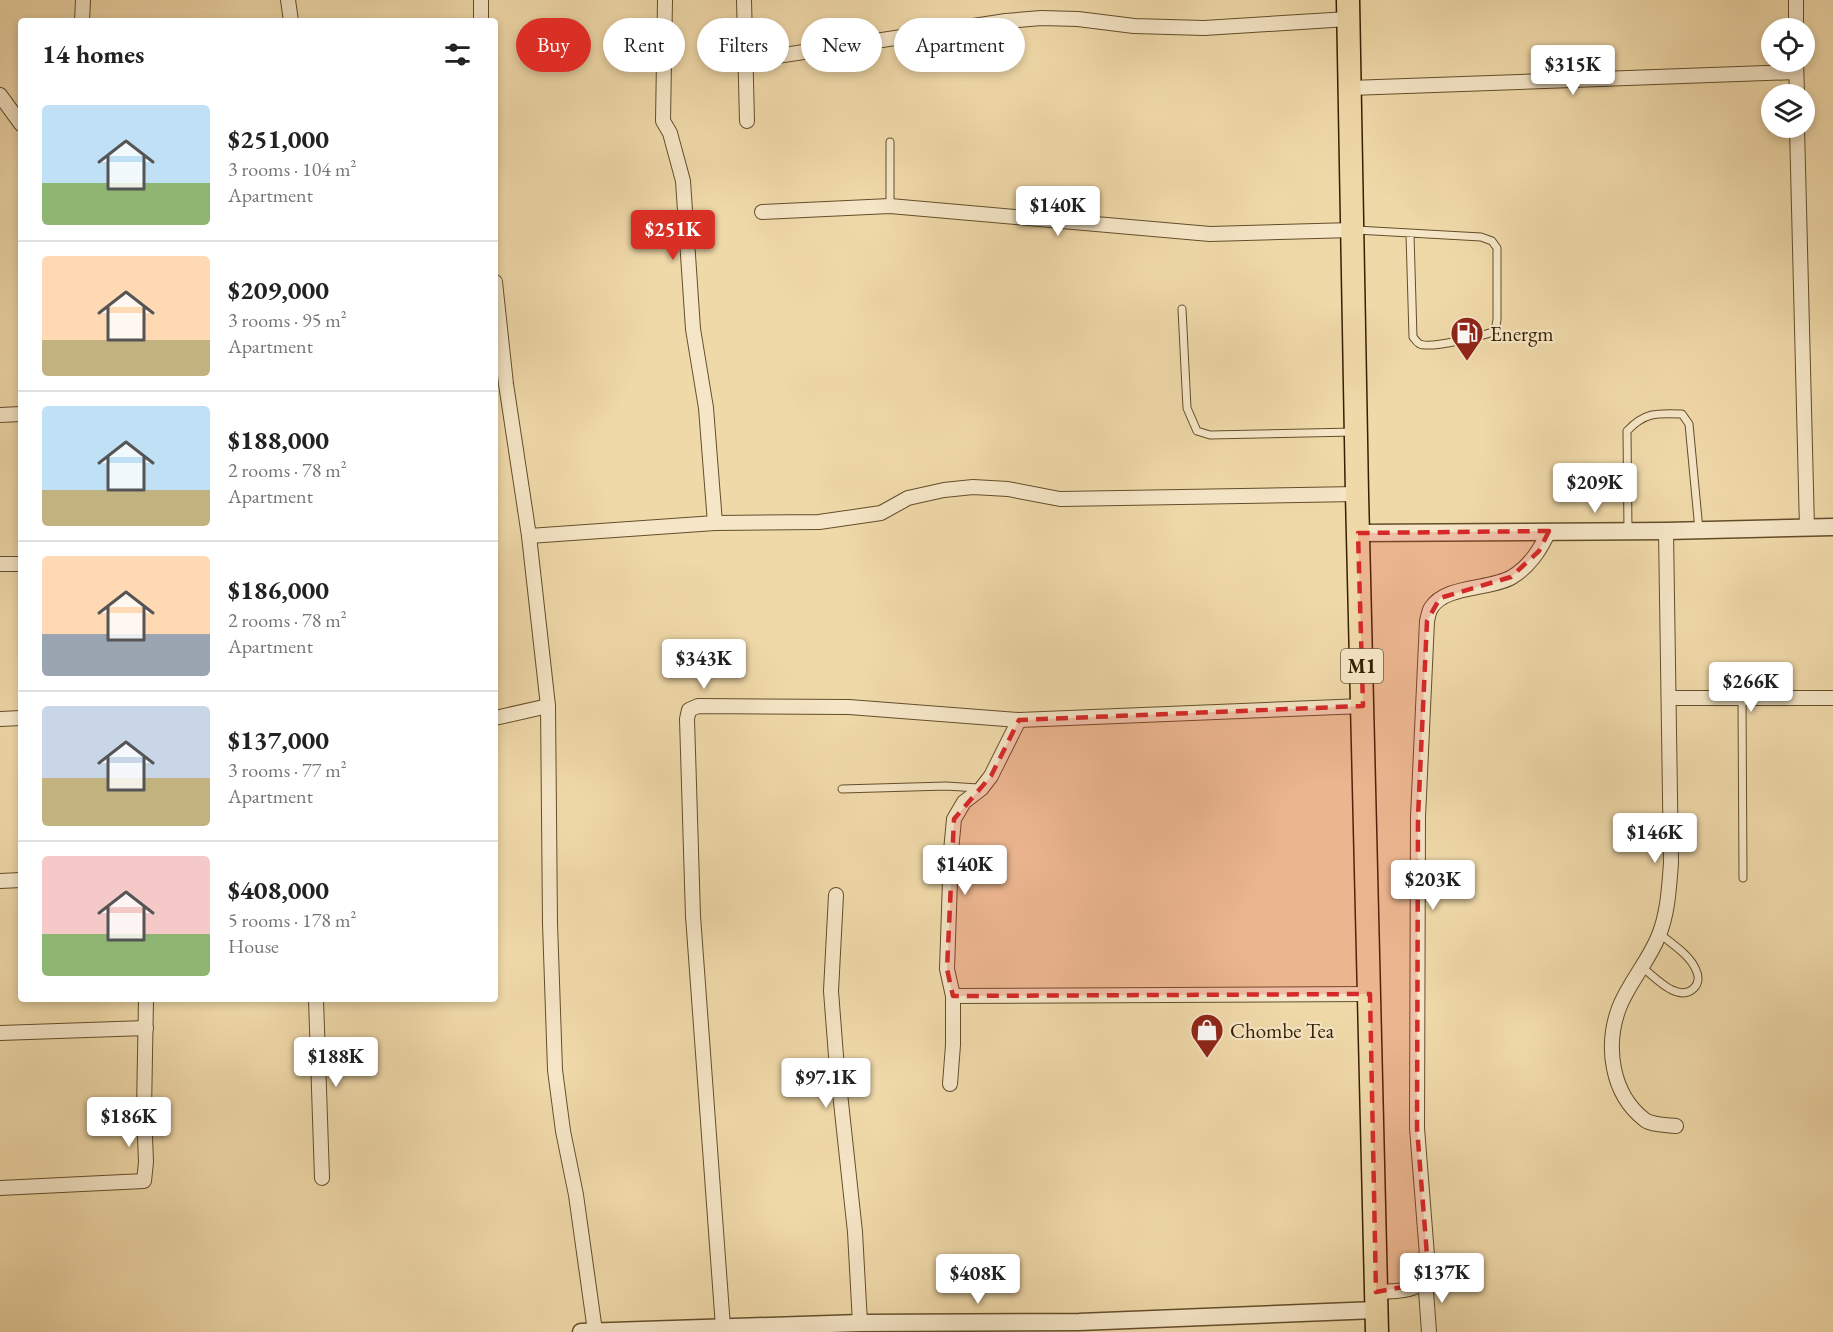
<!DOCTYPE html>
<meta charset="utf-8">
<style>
body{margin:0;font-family:"EB Garamond",serif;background:#f2f2f2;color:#222;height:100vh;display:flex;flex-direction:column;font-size:22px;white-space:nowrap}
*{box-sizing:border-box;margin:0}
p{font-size:20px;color:#767676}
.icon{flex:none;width:33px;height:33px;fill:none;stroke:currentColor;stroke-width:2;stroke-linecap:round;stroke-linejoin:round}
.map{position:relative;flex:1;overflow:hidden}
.details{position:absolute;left:18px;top:18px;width:480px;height:984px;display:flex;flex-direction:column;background:#fff;border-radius:6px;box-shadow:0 3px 9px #0003}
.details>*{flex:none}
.hud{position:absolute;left:516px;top:18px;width:570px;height:54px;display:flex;gap:12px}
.buttons{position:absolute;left:1761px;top:18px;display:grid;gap:12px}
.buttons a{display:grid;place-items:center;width:54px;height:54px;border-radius:50%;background:#fff;box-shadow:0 3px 9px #0003;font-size:30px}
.price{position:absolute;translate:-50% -51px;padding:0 14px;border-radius:6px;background:#fff;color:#222;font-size:20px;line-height:39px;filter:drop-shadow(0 2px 3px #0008)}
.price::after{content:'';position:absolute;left:50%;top:36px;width:18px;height:14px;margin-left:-9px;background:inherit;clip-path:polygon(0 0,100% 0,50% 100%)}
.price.current{background:#d93025;color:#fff}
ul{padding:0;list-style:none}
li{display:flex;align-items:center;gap:18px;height:150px;padding:0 24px}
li+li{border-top:2px solid #e0e0e0}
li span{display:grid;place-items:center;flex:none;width:168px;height:120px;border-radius:6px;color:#555}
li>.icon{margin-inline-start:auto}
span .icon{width:72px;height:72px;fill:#fffc;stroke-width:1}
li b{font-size:26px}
h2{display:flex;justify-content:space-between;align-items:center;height:72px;padding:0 24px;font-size:26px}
.pill{padding:0 21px;border-radius:27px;background:#fff;box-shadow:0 3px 9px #0003;font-size:21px;line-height:54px}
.pill.current{background:#d93025;color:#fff}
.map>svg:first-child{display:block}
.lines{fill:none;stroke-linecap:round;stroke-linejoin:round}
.service-casing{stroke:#644e2a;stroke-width:9}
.minor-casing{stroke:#644e2a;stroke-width:16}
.tertiary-casing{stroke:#644e2a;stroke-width:19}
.trunk-casing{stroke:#362000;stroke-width:25}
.service{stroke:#f5e6c7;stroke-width:7}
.minor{stroke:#f5e6c7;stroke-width:14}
.tertiary{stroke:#f5e6c7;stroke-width:16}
.trunk{stroke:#f0d9a9;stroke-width:22}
.marked{fill:#d62828;fill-opacity:0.2;stroke:#d62828;stroke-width:4.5;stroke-dasharray:12 8;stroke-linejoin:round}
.labels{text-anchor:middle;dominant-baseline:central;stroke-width:4.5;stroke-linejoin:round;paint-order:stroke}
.shield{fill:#f5e6c7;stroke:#6f5b3c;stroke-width:1.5}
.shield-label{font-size:20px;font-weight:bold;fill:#362000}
.poi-label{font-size:21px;fill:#362000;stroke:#f5e6c7;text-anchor:start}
</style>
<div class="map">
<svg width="1833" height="1332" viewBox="0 0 1833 1332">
<rect width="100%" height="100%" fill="#f0d9a9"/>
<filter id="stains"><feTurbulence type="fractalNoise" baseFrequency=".00333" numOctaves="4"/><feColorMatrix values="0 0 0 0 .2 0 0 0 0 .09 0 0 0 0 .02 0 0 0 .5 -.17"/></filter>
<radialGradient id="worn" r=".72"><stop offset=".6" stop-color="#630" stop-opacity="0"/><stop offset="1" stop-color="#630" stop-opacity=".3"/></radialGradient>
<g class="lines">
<g class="service-casing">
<g id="service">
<polyline points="890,142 890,206"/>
<path d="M1356,230L1481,237L1492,241L1497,248V320L1495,331C1483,336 1430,349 1420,344C1417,343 1415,339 1413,337L1410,234"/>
<polyline points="1182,309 1187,408 1197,431 1210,435 1354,432"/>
<path d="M1628,531L1627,431C1645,412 1657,413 1682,414L1689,424L1699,530"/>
<polyline points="1742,697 1743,878"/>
<polyline points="842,789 946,786 978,788"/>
<path d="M1642,967C1654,976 1678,1004 1694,988C1699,983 1699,976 1696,970C1690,955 1672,944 1660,934"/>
</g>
</g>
<g class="minor-casing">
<g id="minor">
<polyline points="288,0 291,21"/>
<polyline points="481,0 481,21"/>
<polyline points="665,0 663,121 670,133 683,181 693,329 706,408 715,523"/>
<polyline points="744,0 747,121"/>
<polyline points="1796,0 1796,28"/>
<polyline points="82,21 83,0"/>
<polyline points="745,61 1006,21 1041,18 1078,19 1134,26 1204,28 1348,19"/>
<polyline points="1796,62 1797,94"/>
<polyline points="1350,88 1796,72"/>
<polyline points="0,95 21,124"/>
<polyline points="1797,128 1807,528"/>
<polyline points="762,212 890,206 1210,234 1353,230"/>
<polyline points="495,282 506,384 529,536 548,706 550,923 555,1070 563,1131 576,1195 595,1331"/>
<polyline points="0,415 21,414"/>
<path d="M1666,531L1671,863C1669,888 1668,912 1659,935C1649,961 1629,982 1619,1008C1605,1046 1611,1094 1645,1120C1652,1125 1667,1125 1676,1126"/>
<polyline points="529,536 715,523 819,522 881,513 908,498 944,490 973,487 1008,489 1060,499 1357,494"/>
<polyline points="0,564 21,564"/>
<polyline points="1669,698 1833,698"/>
<polyline points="495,718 548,706"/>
<polyline points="0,719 21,718"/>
<polyline points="0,881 21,880"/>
<polyline points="836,895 831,991 836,1056 855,1232 860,1323"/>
<polyline points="953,996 1370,994"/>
<polyline points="316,999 322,1178"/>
<polyline points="0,1033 146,1028"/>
<polyline points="950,1084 953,1045 953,996 947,969 951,851 954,819 964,802 981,789 991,776 1019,720"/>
<polyline points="0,1188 144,1181 146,1162 144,1111 146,999"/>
<polyline points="1425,1277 1429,1332"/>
<path d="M1376,1292C1400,1290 1420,1295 1428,1268L1417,1128L1418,817L1427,621C1428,617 1429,611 1431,608C1445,585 1490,590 1512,577C1530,566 1540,550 1549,531"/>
<polyline points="723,1327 693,916 687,719 689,710 698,706 849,707 1019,720 1363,706"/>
</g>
</g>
<g class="tertiary-casing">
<g id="tertiary">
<polyline points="1358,533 1666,531 1833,527"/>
<polyline points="581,1332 860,1323 1079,1322 1376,1310"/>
</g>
</g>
<g class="trunk-casing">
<polyline id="trunk" points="1348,0 1357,494 1377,1332"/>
</g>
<use href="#service" class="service"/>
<use href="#minor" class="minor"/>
<use href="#tertiary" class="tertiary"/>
<use href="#trunk" class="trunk"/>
</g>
<path class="marked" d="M1549,531L1539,551L1511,577L1440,598L1427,621L1418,817L1417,1128L1428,1268L1419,1284L1376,1292L1370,994L953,996L947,969L954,819L991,776L1019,720L1363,706L1358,533Z"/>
<defs>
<g id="fuel-pin" transform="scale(1.725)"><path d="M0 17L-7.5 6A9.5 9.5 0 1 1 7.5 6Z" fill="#8f2418" stroke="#f5e6c7"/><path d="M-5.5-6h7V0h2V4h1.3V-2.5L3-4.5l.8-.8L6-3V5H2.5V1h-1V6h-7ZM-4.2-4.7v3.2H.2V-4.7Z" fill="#fff"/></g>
<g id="shop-pin" transform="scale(1.725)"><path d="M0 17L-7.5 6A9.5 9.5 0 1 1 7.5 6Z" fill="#8f2418" stroke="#f5e6c7"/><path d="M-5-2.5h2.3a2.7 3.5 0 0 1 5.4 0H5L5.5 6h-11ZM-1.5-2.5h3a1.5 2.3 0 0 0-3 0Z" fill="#fff"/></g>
</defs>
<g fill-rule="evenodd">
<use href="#fuel-pin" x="1467" y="333"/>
<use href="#shop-pin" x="1207" y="1030"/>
</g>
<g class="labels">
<rect class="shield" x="1341" y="649" width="42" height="34" rx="4.5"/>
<g class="shield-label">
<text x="1362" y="666">M1</text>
</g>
<g class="poi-label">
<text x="1490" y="333">Energm</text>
<text x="1230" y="1030">Chombe Tea</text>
</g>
</g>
<rect width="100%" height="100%" filter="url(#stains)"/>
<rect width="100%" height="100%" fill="url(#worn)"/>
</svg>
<div class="buttons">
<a><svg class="icon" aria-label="locate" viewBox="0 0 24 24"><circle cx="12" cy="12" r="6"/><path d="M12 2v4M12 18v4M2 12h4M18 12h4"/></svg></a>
<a><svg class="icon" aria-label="layers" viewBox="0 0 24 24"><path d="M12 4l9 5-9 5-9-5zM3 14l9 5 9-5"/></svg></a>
</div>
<b class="price" style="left:1573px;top:96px">$315K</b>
<b class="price" style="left:1058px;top:237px">$140K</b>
<b class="price current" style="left:673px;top:261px">$251K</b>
<b class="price" style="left:1595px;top:514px">$209K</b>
<b class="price" style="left:704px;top:690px">$343K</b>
<b class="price" style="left:1751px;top:713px">$266K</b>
<b class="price" style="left:1655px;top:864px">$146K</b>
<b class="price" style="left:965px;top:896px">$140K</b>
<b class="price" style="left:1433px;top:911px">$203K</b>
<b class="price" style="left:336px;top:1088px">$188K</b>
<b class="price" style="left:826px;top:1109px">$97.1K</b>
<b class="price" style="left:129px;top:1148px">$186K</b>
<b class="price" style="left:1442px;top:1304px">$137K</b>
<b class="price" style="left:978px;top:1305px">$408K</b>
<div class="hud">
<a class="pill current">Buy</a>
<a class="pill">Rent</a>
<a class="pill">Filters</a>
<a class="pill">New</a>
<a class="pill">Apartment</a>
</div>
<section class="details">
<h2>14 homes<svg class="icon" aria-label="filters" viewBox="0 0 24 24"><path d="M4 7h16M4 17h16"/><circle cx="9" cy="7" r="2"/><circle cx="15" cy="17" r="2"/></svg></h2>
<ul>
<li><span style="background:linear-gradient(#bfe0f5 65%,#8fb573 0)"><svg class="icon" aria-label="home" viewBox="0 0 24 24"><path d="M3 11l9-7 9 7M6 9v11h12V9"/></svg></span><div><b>$251,000</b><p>3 rooms · 104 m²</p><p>Apartment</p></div></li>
<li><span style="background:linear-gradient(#ffd9b3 70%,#c2b280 0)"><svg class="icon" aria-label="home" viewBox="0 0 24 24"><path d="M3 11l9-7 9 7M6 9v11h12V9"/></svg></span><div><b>$209,000</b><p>3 rooms · 95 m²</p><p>Apartment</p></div></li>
<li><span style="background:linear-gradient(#bfe0f5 70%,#c2b280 0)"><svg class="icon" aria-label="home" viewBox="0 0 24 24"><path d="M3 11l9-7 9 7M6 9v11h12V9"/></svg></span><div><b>$188,000</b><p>2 rooms · 78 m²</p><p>Apartment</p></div></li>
<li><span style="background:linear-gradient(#ffd9b3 65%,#9aa5b1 0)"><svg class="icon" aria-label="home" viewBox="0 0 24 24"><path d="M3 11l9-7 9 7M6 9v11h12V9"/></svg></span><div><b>$186,000</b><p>2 rooms · 78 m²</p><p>Apartment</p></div></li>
<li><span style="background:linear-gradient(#c9d6e8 60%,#c2b280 0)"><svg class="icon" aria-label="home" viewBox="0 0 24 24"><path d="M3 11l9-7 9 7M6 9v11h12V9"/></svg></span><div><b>$137,000</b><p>3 rooms · 77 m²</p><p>Apartment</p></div></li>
<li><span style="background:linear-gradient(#f6c9c9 65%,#8fb573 0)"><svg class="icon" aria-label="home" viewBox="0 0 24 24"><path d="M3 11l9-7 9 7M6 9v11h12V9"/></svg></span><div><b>$408,000</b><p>5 rooms · 178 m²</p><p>House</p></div></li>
</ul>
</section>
</div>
